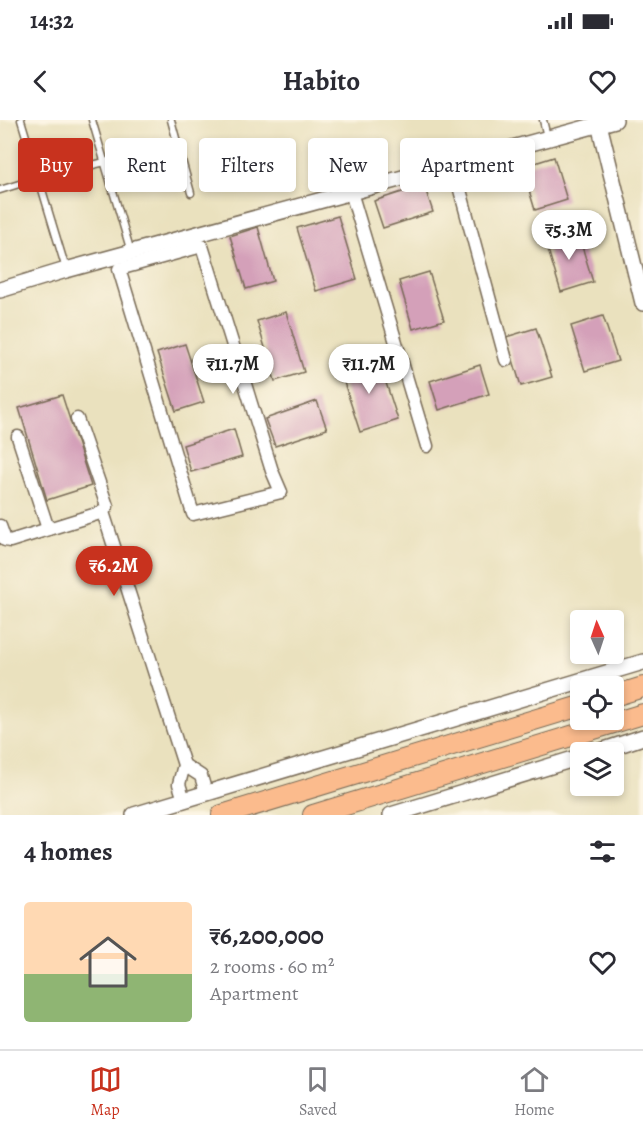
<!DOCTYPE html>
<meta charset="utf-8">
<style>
body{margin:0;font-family:Alegreya,serif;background:#f2f2f3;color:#2b2b33;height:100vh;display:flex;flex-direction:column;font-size:22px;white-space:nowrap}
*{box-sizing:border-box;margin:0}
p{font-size:20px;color:#7c7c81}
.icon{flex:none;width:33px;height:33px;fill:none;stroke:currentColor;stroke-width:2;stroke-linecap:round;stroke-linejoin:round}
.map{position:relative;height:695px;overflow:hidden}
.sheet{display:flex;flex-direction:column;background:#fff;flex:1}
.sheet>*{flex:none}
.guide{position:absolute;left:18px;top:18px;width:608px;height:54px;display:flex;gap:12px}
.needle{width:39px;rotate:357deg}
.tools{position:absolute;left:570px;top:490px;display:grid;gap:12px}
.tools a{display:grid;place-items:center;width:54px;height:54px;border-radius:6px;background:#fff;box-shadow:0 3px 9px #0003;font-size:30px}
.price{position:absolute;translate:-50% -51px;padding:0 14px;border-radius:21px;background:#fff;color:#222;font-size:20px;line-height:39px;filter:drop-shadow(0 2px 3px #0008)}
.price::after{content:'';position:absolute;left:50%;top:36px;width:18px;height:14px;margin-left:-9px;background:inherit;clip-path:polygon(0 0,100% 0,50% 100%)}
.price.on{background:#c8321e;color:#fff}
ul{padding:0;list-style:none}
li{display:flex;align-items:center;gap:18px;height:150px;padding:0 24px}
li+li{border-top:2px solid #e1e1e2}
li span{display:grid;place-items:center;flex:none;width:168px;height:120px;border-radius:6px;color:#555}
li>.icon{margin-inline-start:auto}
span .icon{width:72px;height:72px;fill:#fffc;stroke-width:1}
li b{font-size:26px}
h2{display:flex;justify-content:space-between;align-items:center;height:72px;padding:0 24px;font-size:26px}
.pill{padding:0 21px;border-radius:6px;background:#fff;box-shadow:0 3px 9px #0003;font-size:21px;line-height:54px}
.pill.on{background:#c8321e;color:#fff}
.status{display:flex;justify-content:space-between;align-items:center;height:42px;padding:0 30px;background:#fff;direction:ltr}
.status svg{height:16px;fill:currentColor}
header{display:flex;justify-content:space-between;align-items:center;height:78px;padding:0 24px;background:#fff;font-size:27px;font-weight:700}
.menu{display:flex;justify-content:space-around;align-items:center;height:84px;border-top:2px solid #e1e1e2;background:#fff;font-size:16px;color:#7c7c81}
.menu a{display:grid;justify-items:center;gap:3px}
.menu .on{color:#c8321e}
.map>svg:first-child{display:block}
.building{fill:#d4a0b9}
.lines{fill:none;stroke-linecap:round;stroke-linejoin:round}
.service-casing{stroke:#786a56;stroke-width:9}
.minor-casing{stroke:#786a56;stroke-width:15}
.tertiary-casing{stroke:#786a56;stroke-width:18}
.primary-casing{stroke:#786a56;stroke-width:22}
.service{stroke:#fff;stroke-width:6}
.minor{stroke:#fff;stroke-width:12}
.tertiary{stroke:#fff;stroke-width:15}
.primary{stroke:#fbbb8d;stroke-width:20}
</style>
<div class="status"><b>14:32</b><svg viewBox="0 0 49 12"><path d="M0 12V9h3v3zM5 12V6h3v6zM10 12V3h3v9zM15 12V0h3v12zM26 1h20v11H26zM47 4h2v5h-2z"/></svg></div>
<header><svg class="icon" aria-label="back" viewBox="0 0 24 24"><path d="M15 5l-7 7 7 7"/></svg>Habito<svg class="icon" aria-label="heart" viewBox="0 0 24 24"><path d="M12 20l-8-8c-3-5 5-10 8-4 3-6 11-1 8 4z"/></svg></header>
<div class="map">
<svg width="643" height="695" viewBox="0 0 643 695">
<rect width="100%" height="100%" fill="#fcf5e5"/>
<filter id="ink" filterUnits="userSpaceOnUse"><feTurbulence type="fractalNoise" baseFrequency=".0167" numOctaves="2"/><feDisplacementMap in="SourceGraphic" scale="12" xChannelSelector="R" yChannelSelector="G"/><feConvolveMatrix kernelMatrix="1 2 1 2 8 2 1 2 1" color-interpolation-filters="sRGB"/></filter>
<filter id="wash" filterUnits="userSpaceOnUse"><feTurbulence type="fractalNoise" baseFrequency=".008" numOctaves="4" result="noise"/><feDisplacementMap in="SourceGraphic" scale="24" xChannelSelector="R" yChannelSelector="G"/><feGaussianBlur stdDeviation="1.35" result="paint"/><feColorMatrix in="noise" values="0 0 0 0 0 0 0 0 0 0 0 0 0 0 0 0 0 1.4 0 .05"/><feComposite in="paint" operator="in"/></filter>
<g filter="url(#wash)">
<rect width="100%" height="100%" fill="#eae1be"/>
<g id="blocks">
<g class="building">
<polygon points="554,37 567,80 535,90 522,47"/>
<polygon points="424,65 433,92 383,108 374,81"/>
<polygon points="338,96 357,159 316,171 297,108"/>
<polygon points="258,107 273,161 246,169 230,116"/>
<polygon points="577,110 593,162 561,172 545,120"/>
<polygon points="429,152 444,200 413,209 399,161"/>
<polygon points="286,192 304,252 275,261 257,201"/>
<polygon points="603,196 618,241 585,251 571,206"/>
<polygon points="536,208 552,257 521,266 506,217"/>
<polygon points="185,224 204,282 176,291 157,233"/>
<polygon points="378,238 398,300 360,312 340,250"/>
<polygon points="480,245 489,274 439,290 430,261"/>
<polygon points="62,275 91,366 47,380 19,288"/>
<polygon points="317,281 327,309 275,326 265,299"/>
<polygon points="234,309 242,337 191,352 183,325"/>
</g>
</g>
</g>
<g filter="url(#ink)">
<use href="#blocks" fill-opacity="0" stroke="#786a56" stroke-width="1.5"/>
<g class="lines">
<g class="service-casing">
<g id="service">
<polyline points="21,0 66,149"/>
<polyline points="92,0 131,132"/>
<polyline points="171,0 191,73"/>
<polyline points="543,0 547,17"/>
<polyline points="0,70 38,58 105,42 177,22"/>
</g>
</g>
<g class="minor-casing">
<g id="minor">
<polyline points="453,44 506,240"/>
<polyline points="351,72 427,326"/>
<polygon points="202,126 272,351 281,372 193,394 119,149"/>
<polyline points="77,299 107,386 103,392 184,645 179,664 184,680"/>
<polyline points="18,317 48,409"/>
<polyline points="0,406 5,420 10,421 103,392"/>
<polyline points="184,645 201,656 206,673"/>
</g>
</g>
<g class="tertiary-casing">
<g id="tertiary">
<polyline points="598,0 643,183"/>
<polyline points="0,170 66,150 615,0"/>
<polyline points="595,633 643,617"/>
<polyline points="134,695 643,542"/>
<polyline points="391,695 580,637"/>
</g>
</g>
<g class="primary-casing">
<g id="primary">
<polyline points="614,576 643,567"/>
<polyline points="222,695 580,586"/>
<polyline points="313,695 643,594"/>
</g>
</g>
<use href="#service" class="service"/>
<use href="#minor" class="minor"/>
<use href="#tertiary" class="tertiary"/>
<use href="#primary" class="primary"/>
</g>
</g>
</svg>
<div class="tools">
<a><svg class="needle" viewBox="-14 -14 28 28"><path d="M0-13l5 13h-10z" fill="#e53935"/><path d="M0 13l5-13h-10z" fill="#7c7c81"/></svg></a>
<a><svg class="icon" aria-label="locate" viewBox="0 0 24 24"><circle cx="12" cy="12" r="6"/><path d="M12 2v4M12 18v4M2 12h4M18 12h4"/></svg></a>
<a><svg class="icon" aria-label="layers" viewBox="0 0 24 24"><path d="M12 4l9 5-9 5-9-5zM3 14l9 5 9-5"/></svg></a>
</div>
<b class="price" style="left:569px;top:141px">₹5.3M</b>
<b class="price" style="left:233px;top:275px">₹11.7M</b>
<b class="price" style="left:369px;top:275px">₹11.7M</b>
<b class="price on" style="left:114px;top:477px">₹6.2M</b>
<div class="guide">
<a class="pill on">Buy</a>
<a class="pill">Rent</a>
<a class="pill">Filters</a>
<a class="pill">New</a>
<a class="pill">Apartment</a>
</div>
</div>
<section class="sheet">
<h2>4 homes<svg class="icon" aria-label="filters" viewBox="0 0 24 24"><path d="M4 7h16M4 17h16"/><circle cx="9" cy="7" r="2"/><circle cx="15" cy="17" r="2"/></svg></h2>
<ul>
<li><span style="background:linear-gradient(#ffd9b3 60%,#8fb573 0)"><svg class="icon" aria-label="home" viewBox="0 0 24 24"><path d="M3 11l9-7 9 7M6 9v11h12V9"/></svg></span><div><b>₹6,200,000</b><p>2 rooms · 60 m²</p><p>Apartment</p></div><svg class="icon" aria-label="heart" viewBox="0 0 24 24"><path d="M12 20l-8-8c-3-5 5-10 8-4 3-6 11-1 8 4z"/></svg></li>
</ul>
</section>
<nav class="menu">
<a class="on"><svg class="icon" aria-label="map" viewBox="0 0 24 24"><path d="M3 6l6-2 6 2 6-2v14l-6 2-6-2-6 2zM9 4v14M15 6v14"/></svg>Map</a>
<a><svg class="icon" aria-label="saved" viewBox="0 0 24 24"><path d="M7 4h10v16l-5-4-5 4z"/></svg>Saved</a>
<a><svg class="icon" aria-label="home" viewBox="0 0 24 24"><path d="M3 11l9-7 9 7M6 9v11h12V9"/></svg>Home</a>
</nav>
